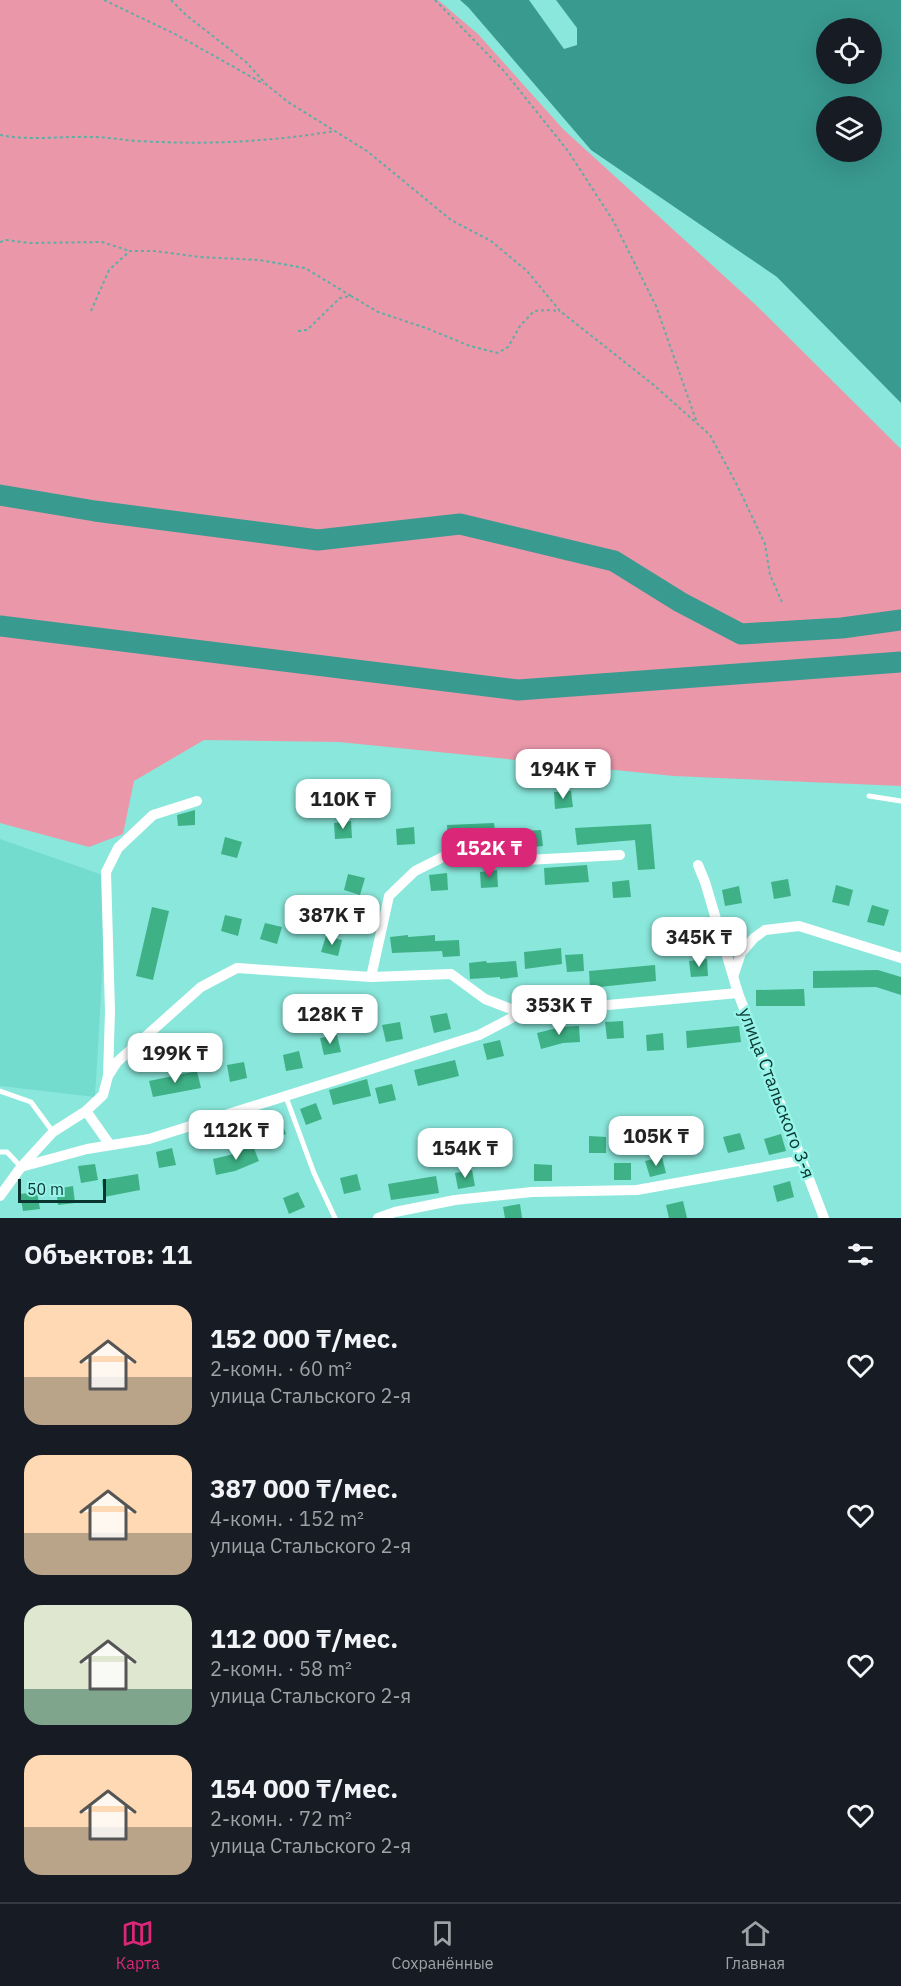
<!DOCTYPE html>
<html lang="ru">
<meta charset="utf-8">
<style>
body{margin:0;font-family:"IBM Plex Sans",sans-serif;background:#20242c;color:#f1f3f6;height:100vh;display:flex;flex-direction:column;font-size:22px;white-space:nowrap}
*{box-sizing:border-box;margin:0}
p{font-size:20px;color:#9ea1a6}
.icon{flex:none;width:33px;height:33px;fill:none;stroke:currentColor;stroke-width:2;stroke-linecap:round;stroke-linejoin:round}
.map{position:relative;height:1218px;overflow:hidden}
.details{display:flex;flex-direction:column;background:#171b24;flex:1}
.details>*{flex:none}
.fabs{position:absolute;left:816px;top:18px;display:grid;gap:12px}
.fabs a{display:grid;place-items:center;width:66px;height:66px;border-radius:50%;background:#171b24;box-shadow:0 6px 24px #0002;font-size:30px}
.scale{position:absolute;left:18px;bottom:15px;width:88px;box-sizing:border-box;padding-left:6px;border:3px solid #0a3430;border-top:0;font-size:16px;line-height:21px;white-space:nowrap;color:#0a3430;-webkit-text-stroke:4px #97f4e8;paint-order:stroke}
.price{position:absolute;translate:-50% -51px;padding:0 14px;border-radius:12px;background:#fff;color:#222;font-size:20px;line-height:39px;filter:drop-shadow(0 2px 3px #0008)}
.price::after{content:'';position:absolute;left:50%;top:36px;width:18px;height:14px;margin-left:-9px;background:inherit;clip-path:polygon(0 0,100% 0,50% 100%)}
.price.on{background:#db2777;color:#fff}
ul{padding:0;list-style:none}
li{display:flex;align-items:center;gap:18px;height:150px;padding:0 24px}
li span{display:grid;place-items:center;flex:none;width:168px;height:120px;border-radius:18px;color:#555}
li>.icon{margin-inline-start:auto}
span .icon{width:72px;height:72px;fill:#fffc;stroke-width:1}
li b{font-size:26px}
h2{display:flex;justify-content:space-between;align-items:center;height:72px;padding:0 24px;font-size:26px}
.dock{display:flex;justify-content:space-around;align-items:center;height:84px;border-top:2px solid #363941;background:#171b24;font-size:16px;color:#9ea1a6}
.dock a{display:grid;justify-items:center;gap:3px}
.dock .on{color:#db2777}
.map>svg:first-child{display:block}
.built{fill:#73dccf}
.green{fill:#ea97aa}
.water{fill:#399a90;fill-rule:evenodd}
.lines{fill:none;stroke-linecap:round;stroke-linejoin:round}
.river{stroke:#399a90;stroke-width:21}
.building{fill:#3eb187}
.path{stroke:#60ada3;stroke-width:2;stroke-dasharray:3 3;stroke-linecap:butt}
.service{stroke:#fff;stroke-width:5}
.minor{stroke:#fff;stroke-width:10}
.labels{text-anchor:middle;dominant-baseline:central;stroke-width:5;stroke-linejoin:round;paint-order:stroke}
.street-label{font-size:18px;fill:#0a3430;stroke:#97f4e8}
</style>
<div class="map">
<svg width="901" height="1218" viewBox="0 0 901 1218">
<rect width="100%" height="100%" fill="#8ae7db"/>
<polygon class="built" points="0,839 108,877 95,1097 0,1086"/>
<polygon class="green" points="0,0 438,0 478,34 563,129 758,307 901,449 901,786 674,776 339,742 204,740 134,781 123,834 89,847 0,823"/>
<path class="water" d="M460,0H529L564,49L577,45V28L556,0H901V403L777,277L591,150L468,7ZM826,28H872V74H826ZM826,106H872V152H826Z"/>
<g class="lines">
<g class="river">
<polyline points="0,495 95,511 318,540 460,524 614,561 680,602 741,634 842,628 901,620"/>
<polyline points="0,626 518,690 901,662"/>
</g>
</g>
<g class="building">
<polygon points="571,791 573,807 555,809 554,792"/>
<polygon points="195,810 195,825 178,826 177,815"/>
<polygon points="351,821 352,838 335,839 334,823"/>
<polygon points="494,823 496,839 448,842 447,825"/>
<polygon points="651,824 655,869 638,870 635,840 577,845 575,828"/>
<polygon points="414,827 415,844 397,845 396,829"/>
<polygon points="541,830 543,846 525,848 524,831"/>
<polygon points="225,837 242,842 237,858 221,854"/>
<polygon points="587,865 589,882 545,885 544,868"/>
<polygon points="497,870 498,887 481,888 480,872"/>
<polygon points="447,873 448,890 431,891 429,875"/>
<polygon points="348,874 365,878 360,895 344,890"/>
<polygon points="788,879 791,896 774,899 771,882"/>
<polygon points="629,880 631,897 613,898 612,882"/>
<polygon points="836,885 853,890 849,906 832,902"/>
<polygon points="739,886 742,903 725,906 722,890"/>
<polygon points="872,905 889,910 884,926 867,922"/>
<polygon points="152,907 169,911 153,980 136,976"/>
<polygon points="225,915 242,919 238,936 221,931"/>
<polygon points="265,923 282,927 277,944 260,939"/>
<polygon points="408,935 408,937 435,935 435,941 459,940 460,956 443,957 442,951 392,953 390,937"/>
<polygon points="326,936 342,940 338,956 321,952"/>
<polygon points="561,948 562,964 525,969 524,952"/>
<polygon points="583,954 584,971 567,972 565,955"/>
<polygon points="707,959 708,976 691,977 689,961"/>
<polygon points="486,961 487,963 516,961 518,977 500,979 500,977 470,979 469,963"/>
<polygon points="655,965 656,981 590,988 589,971"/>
<polygon points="878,970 901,977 901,995 876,987 813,988 813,971"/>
<polygon points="804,989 805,1006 756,1006 756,990"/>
<polygon points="447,1013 451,1029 434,1033 430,1016"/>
<polygon points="623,1021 624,1038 607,1039 605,1022"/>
<polygon points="400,1022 403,1039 386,1042 382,1025"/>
<polygon points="579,1026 580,1042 563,1043 541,1049 537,1033 561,1027"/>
<polygon points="739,1026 741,1042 687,1048 686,1031"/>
<polygon points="663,1033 664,1050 647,1051 646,1035"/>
<polygon points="337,1035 341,1052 324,1055 320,1038"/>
<polygon points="500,1040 504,1056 487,1060 483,1044"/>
<polygon points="299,1051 303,1068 286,1071 283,1055"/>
<polygon points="455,1060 459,1076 418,1086 414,1070"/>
<polygon points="244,1062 247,1078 230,1082 227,1065"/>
<polygon points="197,1071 201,1088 153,1097 149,1081"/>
<polygon points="367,1079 371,1096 333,1105 329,1090"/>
<polygon points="392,1084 396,1100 379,1104 375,1088"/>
<polygon points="316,1103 322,1119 306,1125 300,1109"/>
<polygon points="280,1118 286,1134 270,1140 264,1125"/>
<polygon points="740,1133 745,1149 728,1153 723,1137"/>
<polygon points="781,1134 786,1151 769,1155 764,1139"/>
<polygon points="589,1136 606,1137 606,1153 589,1153"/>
<polygon points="253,1146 259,1161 235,1171 216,1175 213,1159 230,1155"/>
<polygon points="172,1148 176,1165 159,1168 156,1152"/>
<polygon points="662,1157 666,1173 650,1177 645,1161"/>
<rect x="614" y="1163" width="17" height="17"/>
<polygon points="95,1164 98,1180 81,1183 78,1166"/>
<polygon points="534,1164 552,1165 552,1181 534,1181"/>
<polygon points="472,1170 475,1186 458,1189 455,1173"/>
<polygon points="138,1174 140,1190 104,1197 102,1180"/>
<polygon points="357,1174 361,1190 344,1194 340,1178"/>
<polygon points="436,1176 439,1193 391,1200 388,1184"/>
<polygon points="790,1181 794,1197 777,1202 773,1186"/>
<polygon points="73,1186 75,1203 58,1205 56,1189"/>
<polygon points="37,1192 40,1209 23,1211 20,1194"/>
<polygon points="298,1192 305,1207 289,1214 283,1198"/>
<polygon points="683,1201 687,1218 669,1218 666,1205"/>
<polygon points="520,1204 522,1218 505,1218 503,1207"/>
</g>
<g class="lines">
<g class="path">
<polyline points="104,0 175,34 264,84"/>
<polyline points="171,0 186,15 246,62 267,85 288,102 367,151 451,220 491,241 527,271 560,311 655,386 710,435 737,485 765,544 770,575 782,602"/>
<polyline points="435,0 504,71 568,151 614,222 656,306 696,420"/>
<path d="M0,135C30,141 62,136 92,137C107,137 122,140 138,141C206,145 268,142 335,131"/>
<polyline points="0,242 6,240 30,243 102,242 130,251"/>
<polyline points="91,311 109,270 130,251 155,251 200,257 259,260 305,268 351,296"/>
<polyline points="298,331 307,330 340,298 351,296 378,312 426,328 470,346 498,353 508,347 520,326 534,311 547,310 560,311"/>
</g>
<g class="service">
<polyline points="869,796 901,801"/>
<polyline points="0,1091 31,1102 53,1132"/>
<polyline points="286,1097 314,1173 335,1218"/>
<polyline points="0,1152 7,1152 21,1167"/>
</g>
<g class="minor">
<polyline points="698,865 705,882 738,993 824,1218"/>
<polyline points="734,974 741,953 754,938 765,930 799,926 901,958"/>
<polyline points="371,977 389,896 415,871 447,855 508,861 620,855"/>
<polyline points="108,1076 117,1062 201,987 237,968 371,977 451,974 485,999 521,1013"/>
<polyline points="86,1111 110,1145"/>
<polyline points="21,1167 87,1149 149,1139 479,1035 521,1013 738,993"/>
<polyline points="0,1196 21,1167 53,1132 86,1111 103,1095 108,1076 110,1011 106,872 118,848 153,815 197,801"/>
<polyline points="378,1218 395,1212 455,1200 532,1192 637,1190 803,1160"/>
</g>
</g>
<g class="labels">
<g class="street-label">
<text transform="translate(777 1093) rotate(69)">улица Стальского 3-я</text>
</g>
</g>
</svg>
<div class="fabs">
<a><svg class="icon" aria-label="locate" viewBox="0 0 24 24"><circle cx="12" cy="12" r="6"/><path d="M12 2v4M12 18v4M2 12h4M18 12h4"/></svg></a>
<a><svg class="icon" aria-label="layers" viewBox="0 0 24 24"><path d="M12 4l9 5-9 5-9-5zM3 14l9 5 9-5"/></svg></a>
</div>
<div class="scale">50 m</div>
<b class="price" style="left:563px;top:800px">194K ₸</b>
<b class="price" style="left:343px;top:830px">110K ₸</b>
<b class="price on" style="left:489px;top:879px">152K ₸</b>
<b class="price" style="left:332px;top:946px">387K ₸</b>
<b class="price" style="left:699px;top:968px">345K ₸</b>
<b class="price" style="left:559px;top:1036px">353K ₸</b>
<b class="price" style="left:330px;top:1045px">128K ₸</b>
<b class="price" style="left:175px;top:1084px">199K ₸</b>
<b class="price" style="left:236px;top:1161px">112K ₸</b>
<b class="price" style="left:656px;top:1167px">105K ₸</b>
<b class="price" style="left:465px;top:1179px">154K ₸</b>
</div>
<section class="details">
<h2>Объектов: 11<svg class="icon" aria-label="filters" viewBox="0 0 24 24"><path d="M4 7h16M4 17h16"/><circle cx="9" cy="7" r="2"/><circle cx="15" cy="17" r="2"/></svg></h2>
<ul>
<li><span style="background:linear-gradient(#ffd9b3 60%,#b9a48a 0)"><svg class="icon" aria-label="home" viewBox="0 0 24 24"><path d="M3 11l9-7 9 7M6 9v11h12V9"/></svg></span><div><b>152 000 ₸/мес.</b><p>2-комн. · 60 m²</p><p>улица Стальского 2-я</p></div><svg class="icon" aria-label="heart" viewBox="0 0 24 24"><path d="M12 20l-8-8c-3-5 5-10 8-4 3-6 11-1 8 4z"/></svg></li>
<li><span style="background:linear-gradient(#ffd9b3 65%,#b9a48a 0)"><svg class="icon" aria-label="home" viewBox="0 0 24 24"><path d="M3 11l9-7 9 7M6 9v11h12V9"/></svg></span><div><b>387 000 ₸/мес.</b><p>4-комн. · 152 m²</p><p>улица Стальского 2-я</p></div><svg class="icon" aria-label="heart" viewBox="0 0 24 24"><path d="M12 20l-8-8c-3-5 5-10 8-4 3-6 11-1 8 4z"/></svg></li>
<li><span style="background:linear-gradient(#dfe7d0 70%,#7fa58c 0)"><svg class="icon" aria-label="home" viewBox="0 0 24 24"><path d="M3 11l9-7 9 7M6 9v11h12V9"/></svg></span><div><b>112 000 ₸/мес.</b><p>2-комн. · 58 m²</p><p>улица Стальского 2-я</p></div><svg class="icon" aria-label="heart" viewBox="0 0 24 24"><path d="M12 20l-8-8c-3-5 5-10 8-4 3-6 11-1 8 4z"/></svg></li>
<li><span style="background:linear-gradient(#ffd9b3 60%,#b9a48a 0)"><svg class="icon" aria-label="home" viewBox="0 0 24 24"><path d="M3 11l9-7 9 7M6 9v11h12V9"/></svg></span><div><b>154 000 ₸/мес.</b><p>2-комн. · 72 m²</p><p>улица Стальского 2-я</p></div><svg class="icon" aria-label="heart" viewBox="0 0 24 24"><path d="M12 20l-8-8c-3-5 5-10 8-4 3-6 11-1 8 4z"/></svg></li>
</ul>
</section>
<nav class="dock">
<a class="on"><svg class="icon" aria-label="map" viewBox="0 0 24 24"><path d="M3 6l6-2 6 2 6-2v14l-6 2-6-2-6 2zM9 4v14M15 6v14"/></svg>Карта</a>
<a><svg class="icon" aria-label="saved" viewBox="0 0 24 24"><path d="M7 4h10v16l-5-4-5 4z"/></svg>Сохранённые</a>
<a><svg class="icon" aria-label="home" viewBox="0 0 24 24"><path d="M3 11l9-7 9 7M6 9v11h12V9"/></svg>Главная</a>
</nav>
